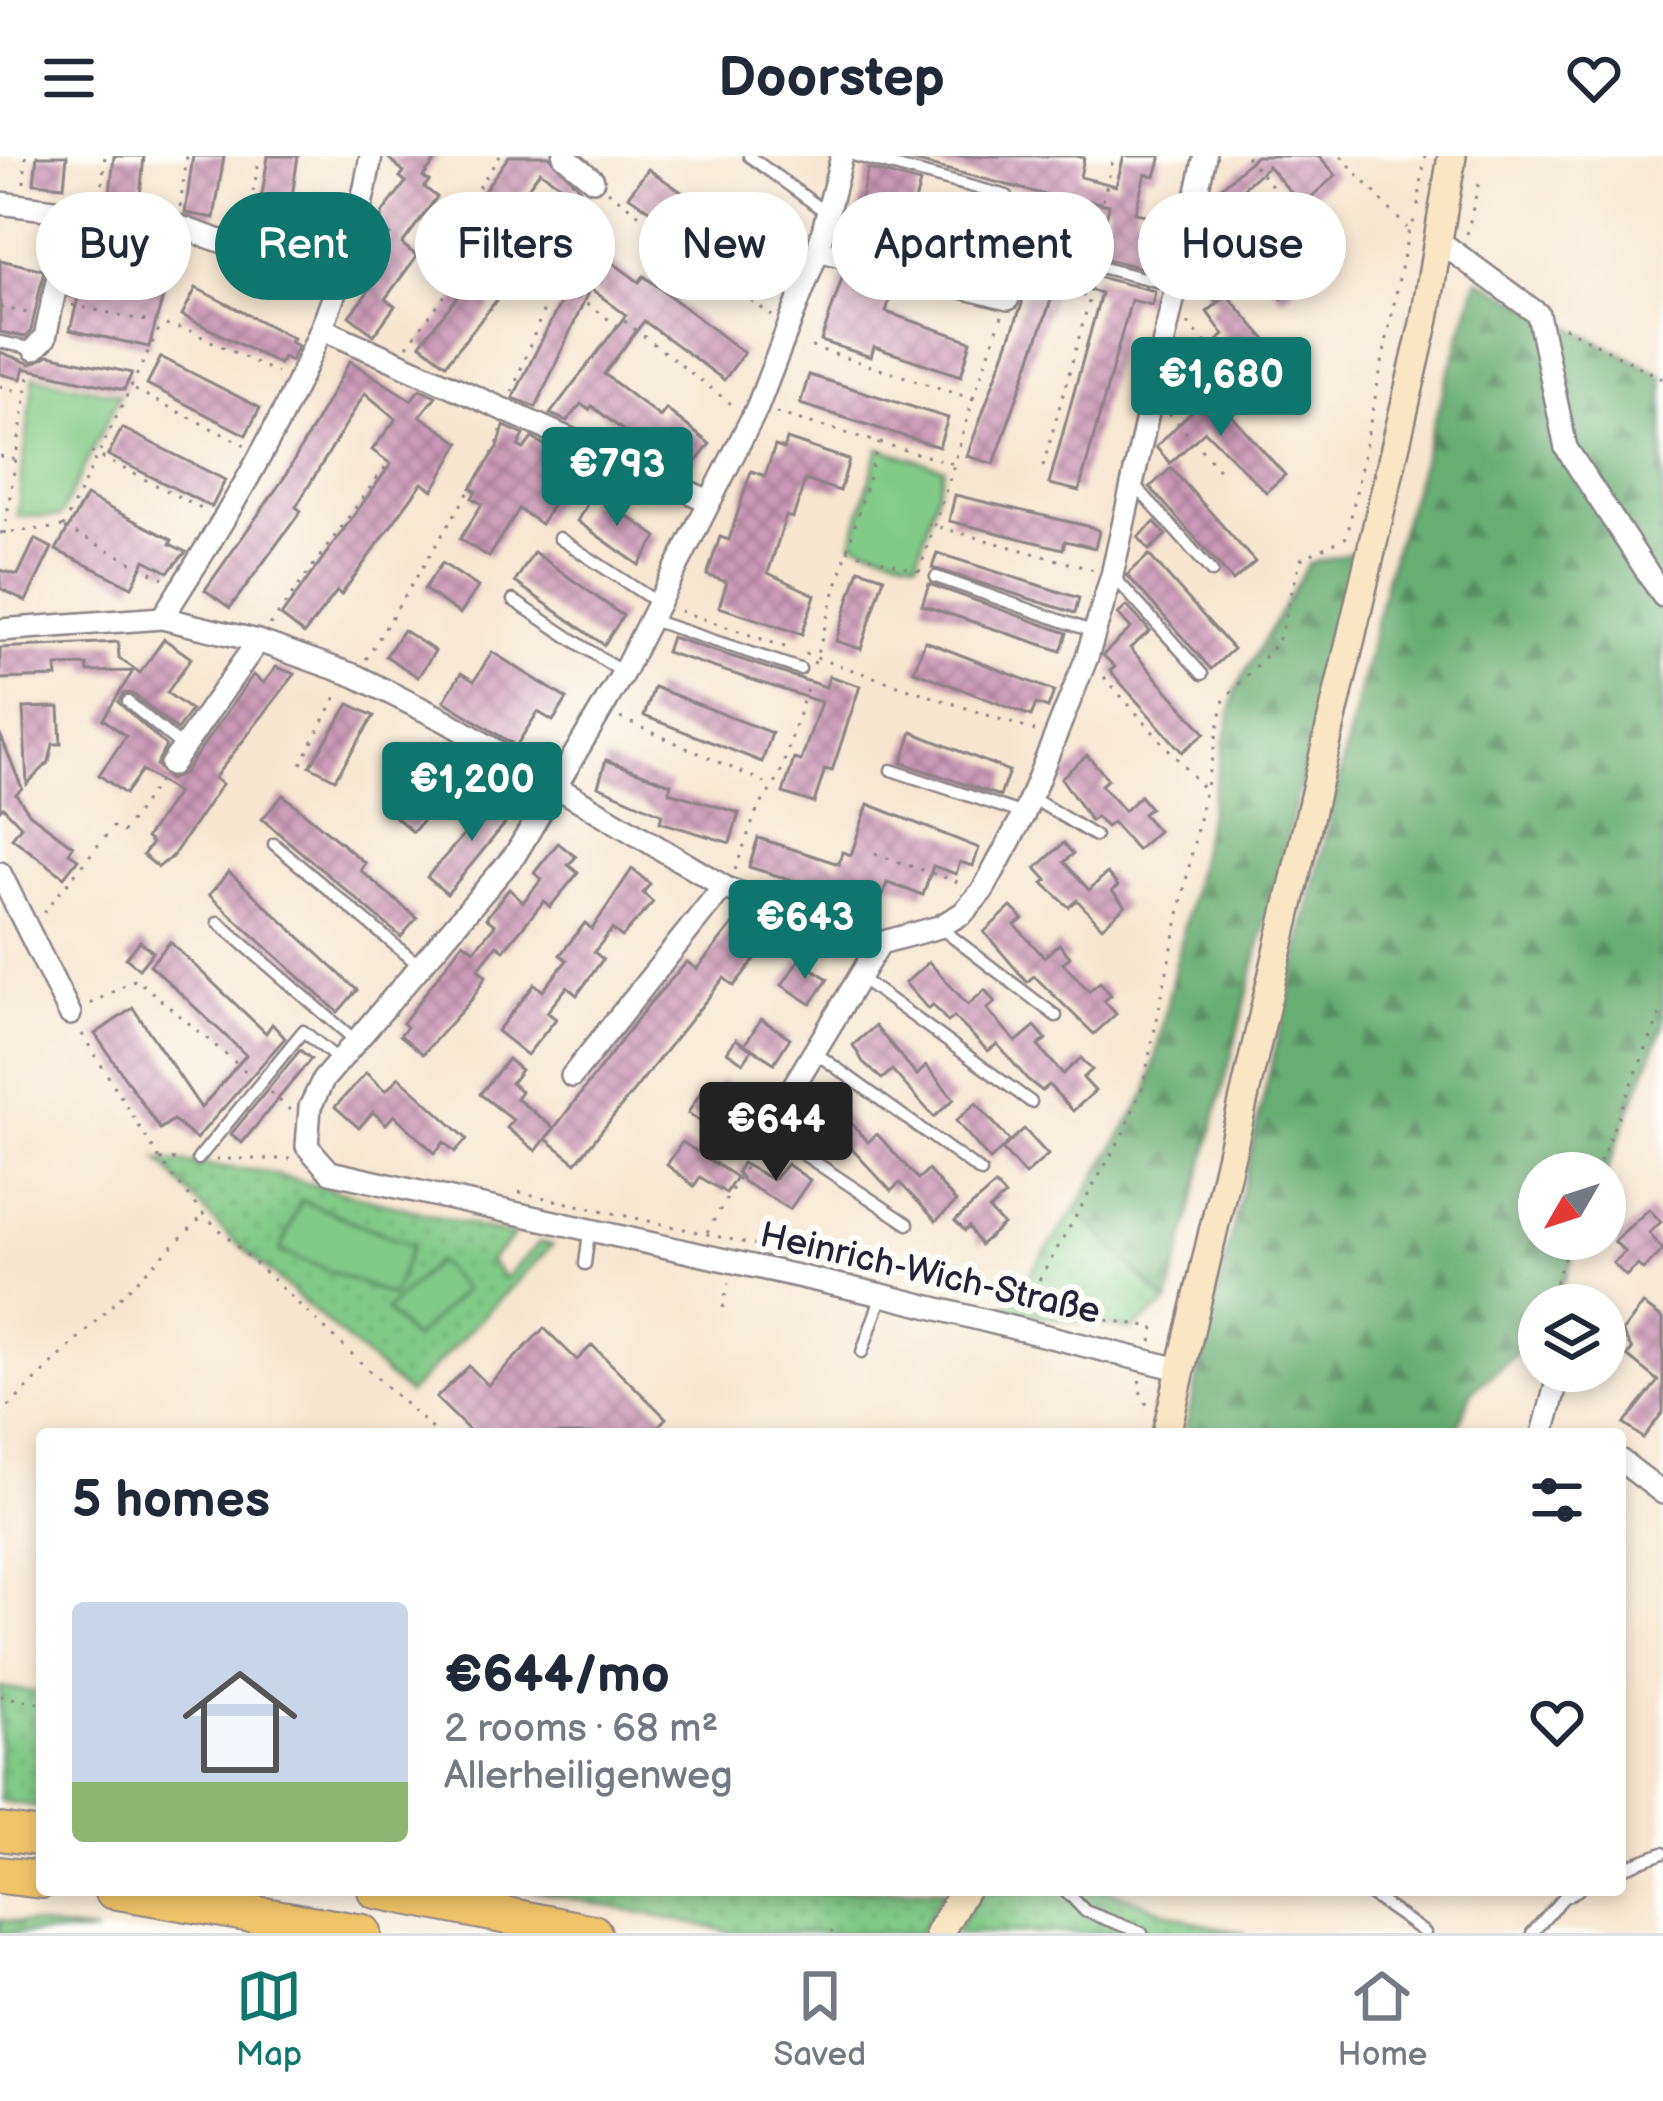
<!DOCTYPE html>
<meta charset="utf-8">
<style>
body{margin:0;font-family:"Balsamiq Sans",sans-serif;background:#f6f6f7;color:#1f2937;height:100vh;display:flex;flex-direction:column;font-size:45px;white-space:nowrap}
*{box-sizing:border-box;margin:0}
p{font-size:39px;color:#747a83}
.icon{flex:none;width:66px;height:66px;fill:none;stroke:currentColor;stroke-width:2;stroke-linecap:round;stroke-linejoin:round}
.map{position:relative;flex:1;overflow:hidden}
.details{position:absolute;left:36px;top:1272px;width:1590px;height:468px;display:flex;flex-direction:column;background:#fff;border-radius:12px;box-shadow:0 6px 18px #0003}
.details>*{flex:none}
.guide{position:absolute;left:36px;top:36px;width:1593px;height:108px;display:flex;gap:24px}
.needle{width:78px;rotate:231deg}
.controls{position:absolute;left:1518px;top:996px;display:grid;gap:24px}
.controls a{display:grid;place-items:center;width:108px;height:108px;border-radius:50%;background:#fff;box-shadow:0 6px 18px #0003;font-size:60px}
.price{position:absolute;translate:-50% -102px;padding:0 27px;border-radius:12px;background:#0f766e;color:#fff;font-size:39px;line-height:78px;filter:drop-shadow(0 3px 6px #0008)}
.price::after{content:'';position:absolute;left:50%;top:72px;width:36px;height:27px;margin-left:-18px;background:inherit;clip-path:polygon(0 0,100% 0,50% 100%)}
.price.on{background:#222;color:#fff}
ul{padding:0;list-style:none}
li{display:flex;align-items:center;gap:36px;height:300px;padding:0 36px}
li span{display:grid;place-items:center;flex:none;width:336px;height:240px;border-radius:12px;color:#555}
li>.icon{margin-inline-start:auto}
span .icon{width:144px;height:144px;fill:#fffc;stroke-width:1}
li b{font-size:51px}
h2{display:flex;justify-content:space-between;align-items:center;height:144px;padding:0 36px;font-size:51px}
.chip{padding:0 42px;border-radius:54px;background:#fff;box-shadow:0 6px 18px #0003;font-size:42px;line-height:108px}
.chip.on{background:#0f766e;color:#fff}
header{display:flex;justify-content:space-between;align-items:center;height:156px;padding:0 36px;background:#fff;font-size:54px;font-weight:600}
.tab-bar{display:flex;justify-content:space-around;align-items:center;height:168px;border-top:3px solid #e0e1e3;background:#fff;font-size:33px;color:#747a83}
.tab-bar a{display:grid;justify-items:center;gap:6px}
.tab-bar .on{color:#0f766e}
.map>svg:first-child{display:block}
.grass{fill:url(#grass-dots);stroke:#527660;stroke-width:3}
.forest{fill:url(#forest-firs);stroke:#456857;stroke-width:3}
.park{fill:#81ca86;stroke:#527660;stroke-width:3}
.building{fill:url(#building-cross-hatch)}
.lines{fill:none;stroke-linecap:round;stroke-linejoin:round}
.lane-casing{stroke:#8c8486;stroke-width:15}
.street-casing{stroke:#8c8486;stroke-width:26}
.secondary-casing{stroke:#8c8486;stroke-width:32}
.highway-casing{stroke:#8c8486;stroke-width:40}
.path{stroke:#8c8486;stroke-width:3;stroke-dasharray:3 9;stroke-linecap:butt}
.lane{stroke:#fff;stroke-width:10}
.street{stroke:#fff;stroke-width:21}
.secondary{stroke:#f9e7c3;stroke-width:27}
.highway{stroke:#f0c469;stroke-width:36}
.labels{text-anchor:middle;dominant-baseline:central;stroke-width:12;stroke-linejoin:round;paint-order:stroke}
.street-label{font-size:36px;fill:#22223b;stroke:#fdfcf7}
</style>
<header><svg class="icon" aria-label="menu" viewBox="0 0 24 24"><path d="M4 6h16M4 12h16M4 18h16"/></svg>Doorstep<svg class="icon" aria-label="heart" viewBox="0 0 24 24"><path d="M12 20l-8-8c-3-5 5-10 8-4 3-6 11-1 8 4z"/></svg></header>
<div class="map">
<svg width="1663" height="1777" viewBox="0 0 1663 1777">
<defs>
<pattern id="grass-dots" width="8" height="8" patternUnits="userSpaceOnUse" patternTransform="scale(3)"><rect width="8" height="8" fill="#81ca86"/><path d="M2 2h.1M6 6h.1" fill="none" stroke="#6fad75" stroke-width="1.8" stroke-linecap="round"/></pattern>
<pattern id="forest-firs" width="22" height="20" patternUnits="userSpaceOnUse" patternTransform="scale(3)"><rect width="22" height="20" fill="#68ae73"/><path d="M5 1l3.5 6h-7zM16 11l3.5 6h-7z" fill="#558d60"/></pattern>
<pattern id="building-cross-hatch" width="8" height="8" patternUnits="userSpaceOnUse" patternTransform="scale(3)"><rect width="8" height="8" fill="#cc99b6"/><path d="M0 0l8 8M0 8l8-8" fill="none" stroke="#a57c95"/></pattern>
</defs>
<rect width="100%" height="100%" fill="#fdfcf7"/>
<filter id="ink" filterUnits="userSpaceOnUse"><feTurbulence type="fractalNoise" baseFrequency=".00833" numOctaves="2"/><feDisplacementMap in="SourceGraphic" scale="24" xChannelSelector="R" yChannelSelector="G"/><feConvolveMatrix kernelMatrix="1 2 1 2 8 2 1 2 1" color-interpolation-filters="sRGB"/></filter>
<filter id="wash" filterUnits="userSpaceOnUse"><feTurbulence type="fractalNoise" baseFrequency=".004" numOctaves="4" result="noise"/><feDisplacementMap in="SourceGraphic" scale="48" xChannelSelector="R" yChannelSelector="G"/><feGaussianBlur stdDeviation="2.7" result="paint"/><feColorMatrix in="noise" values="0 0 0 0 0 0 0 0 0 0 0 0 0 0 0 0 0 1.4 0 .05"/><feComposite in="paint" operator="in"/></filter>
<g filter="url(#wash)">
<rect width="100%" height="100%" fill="#f6e6d0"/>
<g class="grass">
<polygon points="159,1004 260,1015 514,1080 489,1105 505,1122 540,1086 552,1089 408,1238 220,1072"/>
<polygon points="1075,1054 1168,1147 1132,1174 1004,1154"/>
<polygon points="0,1531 42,1537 42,1651 0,1645"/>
<polygon points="531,1734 945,1734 920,1777 737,1777"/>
<polygon points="979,1734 1109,1734 1194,1766 1246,1777 955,1777"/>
<polygon points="0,1764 96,1777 0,1777"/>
</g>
<g class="forest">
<polygon points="1478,123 1663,219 1663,870 1605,1019 1539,1017 1539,1083 1580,1083 1555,1149 1539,1149 1539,1179 1472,1235 1455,1278 1184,1278 1388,415"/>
<polygon points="1361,394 1168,1147 1075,1054 1148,935 1236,533 1308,408"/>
</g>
<g class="park">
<polygon points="34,220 120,238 60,361 17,360"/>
<polygon points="879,292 944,312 917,405 852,386"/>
<polygon points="301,1044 412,1090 392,1140 280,1095"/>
<polygon points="437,1105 464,1134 413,1183 386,1154"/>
</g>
<g id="blocks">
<g class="building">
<polygon points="37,0 67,0 64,30 34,27"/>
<polygon points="114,0 144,0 140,41 110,38"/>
<polygon points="193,0 224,0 214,62 185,57"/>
<polygon points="268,0 298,0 286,82 256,77"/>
<polygon points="386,0 439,0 423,21 429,25 424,31 437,41 402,88 417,100 385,143 395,150 374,179 349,160 371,132 361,125 363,117 390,79 379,70 383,56 406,26 400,21 404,16"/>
<polygon points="509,0 549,0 580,33 577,41 540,15 496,76 469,56"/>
<polygon points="894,0 1075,0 1084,2 1080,21 1116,30 1124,0 1161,0 1155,20 1145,18 1135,57 1146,59 1138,93 1163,99 1158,116 1098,101 1109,49 1086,44 1085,49"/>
<polygon points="1256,0 1319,0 1336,19 1302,49 1268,10 1240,35 1312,116 1282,143 1246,103 1222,124 1231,135 1217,147 1198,125 1236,91 1215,68 1233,52 1217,35"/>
<polygon points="648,13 781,104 769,134 628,40"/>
<polygon points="868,13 920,27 911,61 1032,91 1035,80 1064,88 1060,102 1070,104 1062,132 1056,130 994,308 967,300 1022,148 1024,128 850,87"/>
<polygon points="597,95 639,126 644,120 744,197 724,224 644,165 604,218 660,261 666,253 710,288 689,315 644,280 639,287 592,250 589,254 581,248 567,265 550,258 626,159 590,132 536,251 513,242 564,139"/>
<polygon points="493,96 519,116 446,208 420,188"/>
<polygon points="0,104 44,114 31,175 25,181 0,176"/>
<polygon points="76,108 166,130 149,191 70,174 78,142 69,140"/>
<polygon points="844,116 894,129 886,156 971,185 961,220 874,191 871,201 821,185"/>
<polygon points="1094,120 1155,135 1152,149 1131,144 1079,335 1049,328 1101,137 1090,134"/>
<polygon points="196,132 293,182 290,186 298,190 291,205 283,201 279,208 182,159"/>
<polygon points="1227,139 1292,214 1270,233 1234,192 1192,229 1181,217 1224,179 1207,156"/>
<polygon points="0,196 31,208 49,199 132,217 124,234 24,212 21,223 0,218"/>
<polygon points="161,201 260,252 246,279 147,228"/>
<polygon points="350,205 411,244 420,233 436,240 420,260 460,287 433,334 422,327 341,439 337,435 304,478 281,460 391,308 372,294 396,263 365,237 296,351 301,355 230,452 205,434 284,322"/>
<polygon points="809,219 948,262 939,291 800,248"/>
<polygon points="1206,231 1285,319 1266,336 1205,275 1170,307 1156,291 1192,255 1186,249"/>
<polygon points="504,270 524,279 518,290 524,293 532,282 577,308 541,368 519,353 489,401 460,383 482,348 472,342 476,335 471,332 498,291"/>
<polygon points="122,272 225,324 212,351 108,299"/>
<polygon points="787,283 849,304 840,335 805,324 793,362 786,360 768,417 815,439 802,478 719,451 727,426 707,419 720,381 729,384 751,315 765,320 775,290 784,293"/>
<polygon points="1171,312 1255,406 1233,425 1150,331"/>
<polygon points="594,336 657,381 639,409 577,365"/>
<polygon points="955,339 1091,371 1099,375 1095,392 1065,385 1063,393 949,365"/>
<polygon points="86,340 172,384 170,388 186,396 168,416 145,404 132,431 56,394"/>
<polygon points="1155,366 1166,379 1149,394 1138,381"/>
<polygon points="35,383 52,392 26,445 0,432 0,414 18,419"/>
<polygon points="534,396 623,460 604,489 515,426"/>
<polygon points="937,397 1079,442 1075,457 932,412"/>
<polygon points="1149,399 1233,493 1211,513 1127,419"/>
<polygon points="442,407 478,431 460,458 424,433"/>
<polygon points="859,413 884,421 861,493 836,485"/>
<polygon points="929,428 1067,477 1061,495 922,449"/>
<polygon points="1127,450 1150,475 1130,492 1205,577 1182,596 1110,515 1115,511 1103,499 1131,472 1118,458"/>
<polygon points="403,474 435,495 418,521 386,500"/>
<polygon points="671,481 826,531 829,520 860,530 832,615 825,613 814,647 783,637 794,603 801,605 821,546 666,496"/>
<polygon points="164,483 191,502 167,537 191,554 177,574 133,538 124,537 118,546 166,590 156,609 169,624 183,618 253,519 264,527 276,511 295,518 214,622 222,628 172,701 158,711 143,699 152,687 146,682 177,637 142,614 125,638 99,619 126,580 103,563 133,515 88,516 87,509 56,510 57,521 0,523 0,492 118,486 119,502 140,517"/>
<polygon points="925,485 1054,535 1048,552 1036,548 1031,560 914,515"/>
<polygon points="492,496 567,543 553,565 538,556 516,590 444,545 461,517 474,525"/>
<polygon points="654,531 772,577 762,606 644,560"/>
<polygon points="349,548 374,560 335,623 310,610"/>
<polygon points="59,551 61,588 53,588 49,606 27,628 23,552"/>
<polygon points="912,576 1009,615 1000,640 902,607"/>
<polygon points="0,578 22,632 16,638 30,658 73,690 69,697 78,703 64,721 12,682 21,670 3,651 0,654"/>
<polygon points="454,589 469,597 459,621 413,676 392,658 438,603 444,608"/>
<polygon points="1087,599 1108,623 1101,629 1124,655 1140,640 1150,652 1143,658 1158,675 1137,694 1112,666 1106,671 1096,661 1091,665 1061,622"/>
<polygon points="606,604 671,628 669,636 739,657 730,687 660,666 662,658 598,630"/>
<polygon points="500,637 518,652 447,738 427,721"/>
<polygon points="283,639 365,707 360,714 417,762 401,781 262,663"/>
<polygon points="868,648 979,692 973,710 960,706 956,718 933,710 923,739 887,727 876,758 861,753 863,746 749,711 758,682 839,708 842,696 851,699"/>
<polygon points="558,687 576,701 568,709 578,717 550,751 544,745 504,794 497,789 478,813 486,820 472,843 423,898 400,879 407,871 403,867 463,786 474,794 495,769 486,762 509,733 523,746 542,723 534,717"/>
<polygon points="1064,687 1073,698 1064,706 1089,734 1107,717 1118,730 1112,735 1125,750 1102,771 1077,744 1069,751 1043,727 1047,724 1036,712"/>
<polygon points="632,713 650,728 643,737 653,746 622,781 612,773 594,796 603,803 577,839 567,831 547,856 556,863 527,899 497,875 535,828 543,835 567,804 560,799 585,767 592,773"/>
<polygon points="229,716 357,834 338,856 209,739"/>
<polygon points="1011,751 1023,763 1015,769 1044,801 1059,788 1070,801 1063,807 1089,835 1100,826 1111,839 1104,845 1116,858 1094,878 1034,820 1027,826 984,776"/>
<polygon points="738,762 760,779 750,791 759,798 734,830 724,822 576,1007 546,983 649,848 687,806 697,813"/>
<polygon points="140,785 153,796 139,813 126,802"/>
<polygon points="170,786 266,877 272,868 285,882 196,983 173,964 160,973 95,878 133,852 201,952 246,899 150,809"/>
<polygon points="799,804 828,823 811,848 782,829"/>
<polygon points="929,806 968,849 985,834 995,846 987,853 1016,886 1035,870 1046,883 1038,890 1063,918 1081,902 1092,914 1083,922 1095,935 1073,955 1049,929 1042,935 1027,923 997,888 988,895 954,861 948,866 933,849 928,853 905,827"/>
<polygon points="761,863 790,882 774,907 745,888"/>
<polygon points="875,870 917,919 926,910 954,943 934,961 892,914 882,923 863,906 853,889"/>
<polygon points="736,883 752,894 743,907 727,896"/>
<polygon points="300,894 311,903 242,987 231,978"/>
<polygon points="508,903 521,914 511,927 521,935 516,942 554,972 536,995 507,972 513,964 480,938"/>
<polygon points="366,917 386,935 399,921 467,983 455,996 444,986 435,997 394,959 386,968 373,956 359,972 335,951"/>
<polygon points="721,924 750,944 733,969 713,955 704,968 688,957 703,932 712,938"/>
<polygon points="827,940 868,986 877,978 918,1023 928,1014 956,1046 936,1065 900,1027 891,1035 849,990 839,998 806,958"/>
<polygon points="976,947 1010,985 990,1004 956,965"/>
<polygon points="1024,973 1048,999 1025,1019 1002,993"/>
<polygon points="682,986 736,1021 726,1037 700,1021 694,1030 667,1009"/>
<polygon points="742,1007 773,1024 787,1008 810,1024 790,1053 744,1026 737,1016"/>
<polygon points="995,1029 1005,1040 989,1054 1003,1069 980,1089 969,1071 965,1075 955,1065"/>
<polygon points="1649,1053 1661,1066 1649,1077 1663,1094 1643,1114 1638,1109 1626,1120 1613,1107 1625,1096 1614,1085"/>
<polygon points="1643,1148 1663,1163 1663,1256 1643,1282 1624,1268 1658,1225 1627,1200 1632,1194 1622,1176"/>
<polygon points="544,1172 577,1204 592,1189 666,1262 651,1278 473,1278 436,1242 469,1210 488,1229"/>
</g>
</g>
</g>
<g filter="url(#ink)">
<use href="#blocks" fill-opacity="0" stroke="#8c8486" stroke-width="3"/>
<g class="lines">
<g class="lane-casing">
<g id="lane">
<polyline points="749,0 827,57"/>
<polyline points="856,0 1007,40"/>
<polyline points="1087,108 1176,130"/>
<polyline points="0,186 34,193"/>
<polyline points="1134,328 1212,416"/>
<polyline points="559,382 661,449"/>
<polyline points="936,421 1094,476"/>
<polyline points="1114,421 1202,518"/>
<polyline points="513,444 623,517"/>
<polyline points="651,464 800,513"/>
<polyline points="128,546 183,591"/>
<polyline points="891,614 1024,658"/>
<polyline points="1032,642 1095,680"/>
<polyline points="274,688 420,810"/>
<polyline points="218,766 357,886"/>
<polyline points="939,771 1056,860"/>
<polyline points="859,821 1031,946"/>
<polyline points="813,895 981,1016"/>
<polyline points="767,974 908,1068"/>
<polyline points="198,1003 303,875 340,905"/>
<polyline points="585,1108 589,1076"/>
<polyline points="862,1196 882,1139"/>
<polyline points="1620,1713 1663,1697"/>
<polyline points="1065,1734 1085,1755 1142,1777"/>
<polyline points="1364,1734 1425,1777"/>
<polyline points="1532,1777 1563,1742 1578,1734"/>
</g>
</g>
<g class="street-casing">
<g id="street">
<polyline points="564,0 593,24"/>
<polyline points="842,0 818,94 757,252 623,517 515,699 323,924 310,951 307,990 330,1016 882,1139 1183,1214"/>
<polyline points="0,47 177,70 340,126"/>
<polyline points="1439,85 1538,158 1566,292 1663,440"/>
<polyline points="818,94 1008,143"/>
<polyline points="325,174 709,345"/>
<polyline points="34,193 45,182 71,57"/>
<path d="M162,462C255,317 342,173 371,0"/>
<polyline points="0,474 162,462 258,485 356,520 446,565 728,733 880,787 939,771 963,757 983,734 1024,658 1087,501 1112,419 1205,0"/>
<polyline points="171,609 258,485"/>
<polyline points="0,717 70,858"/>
<polyline points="572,920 723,731"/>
<polyline points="767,974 880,787"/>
<polyline points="1543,1278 1559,1218"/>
<polyline points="1620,1304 1663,1337"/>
</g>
</g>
<g class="secondary-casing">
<g id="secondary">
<polyline points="1166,1278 1425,163 1452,0"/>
<polyline points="939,1777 964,1734"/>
</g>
</g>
<g class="highway-casing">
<g id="highway">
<polyline points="0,1676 42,1682"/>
<polyline points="0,1719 42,1724"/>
<polyline points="112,1734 363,1777"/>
<polyline points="376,1734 593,1777"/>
</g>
</g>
<g class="path">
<polyline points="1246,0 1277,35"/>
<polyline points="1341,0 1407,72"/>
<polyline points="24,27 26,0"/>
<polyline points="608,35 772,160"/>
<polyline points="101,40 105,0"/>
<polyline points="1418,50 1425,0"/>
<polyline points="180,51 187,0"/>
<polyline points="246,71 260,0"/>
<polyline points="1212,74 1262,130"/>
<polyline points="1467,78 1480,21"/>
<polyline points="1091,91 1114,0"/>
<polyline points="557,127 618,170 623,164 735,251"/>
<polyline points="72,149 188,174 277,217"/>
<polyline points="0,151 27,157"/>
<polyline points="1188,167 1242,228"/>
<polyline points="1564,171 1663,223"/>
<polyline points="407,190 481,91 453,68 500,0"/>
<polyline points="0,230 22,236"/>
<polyline points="135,234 245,289"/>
<polyline points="512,236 586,44"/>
<polyline points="973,242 1002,160"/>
<polyline points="776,257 954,308 973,243 806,189"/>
<polyline points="1169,257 1223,318"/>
<polyline points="91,296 207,355"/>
<polyline points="0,300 24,306"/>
<polyline points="1043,310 1090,142 1078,138 1082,124"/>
<polyline points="928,368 1094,414"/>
<polyline points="63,371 159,173"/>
<polyline points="65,372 163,422"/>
<polyline points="0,377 63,371"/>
<polyline points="4,378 30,213"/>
<polyline points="847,394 918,415"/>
<polyline points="919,416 954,309"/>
<polyline points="680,455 785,491"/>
<polyline points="270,469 386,310"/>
<polyline points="805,498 1035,575"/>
<polyline points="366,503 497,290 501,274"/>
<polyline points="814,508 879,287"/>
<polyline points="1104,521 1205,634"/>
<polyline points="620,562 770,629"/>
<polyline points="301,608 339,535"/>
<polyline points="383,648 434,581"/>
<polyline points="875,698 964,728"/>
<polyline points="735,714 757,654 779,622 808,529"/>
<polyline points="44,756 113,671 123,676 159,625"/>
<polyline points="90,848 136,823 249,918"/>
<polyline points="82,878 160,1004 204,1059 437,1278"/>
<polyline points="270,936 290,954"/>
<polyline points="216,1003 290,1003"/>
<polyline points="160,1004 182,1003"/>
<polyline points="1595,1017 1663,852"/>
<polyline points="519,1036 756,1089"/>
<polyline points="707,1076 757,991"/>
<polyline points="1547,1149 1571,1083"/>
<polyline points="723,1152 728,1127"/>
<polyline points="1151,1186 1154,1171 1023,1152 1122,980 1143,930 1224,544 1278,486 1301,403 1347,381 1409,73 1417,60"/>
<polyline points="1140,1224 1138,1231 1149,1253"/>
<polyline points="0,1259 203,1060"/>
<polyline points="0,1540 42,1547"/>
<polyline points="831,1777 832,1775"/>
</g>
<use href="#lane" class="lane"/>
<use href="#street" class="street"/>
<use href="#secondary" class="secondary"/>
<use href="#highway" class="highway"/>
</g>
</g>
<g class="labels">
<g class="street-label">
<text transform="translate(930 1118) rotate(13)">Heinrich-Wich-Straße</text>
</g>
</g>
</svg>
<div class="controls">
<a><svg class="needle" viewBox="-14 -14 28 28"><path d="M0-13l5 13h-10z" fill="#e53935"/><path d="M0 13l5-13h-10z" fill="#747a83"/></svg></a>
<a><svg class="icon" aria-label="layers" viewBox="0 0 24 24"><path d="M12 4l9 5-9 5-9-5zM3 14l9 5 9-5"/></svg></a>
</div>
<b class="price" style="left:1221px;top:283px">€1,680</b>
<b class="price" style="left:617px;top:373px">€793</b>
<b class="price" style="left:472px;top:688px">€1,200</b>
<b class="price" style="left:805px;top:826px">€643</b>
<b class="price on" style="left:776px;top:1028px">€644</b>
<div class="guide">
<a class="chip">Buy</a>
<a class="chip on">Rent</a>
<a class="chip">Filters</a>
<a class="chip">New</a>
<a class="chip">Apartment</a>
<a class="chip">House</a>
</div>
<section class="details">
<h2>5 homes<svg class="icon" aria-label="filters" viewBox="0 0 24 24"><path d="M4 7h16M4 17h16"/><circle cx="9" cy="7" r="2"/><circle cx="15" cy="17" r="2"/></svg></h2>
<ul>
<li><span style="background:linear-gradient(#c9d6e8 75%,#8fb573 0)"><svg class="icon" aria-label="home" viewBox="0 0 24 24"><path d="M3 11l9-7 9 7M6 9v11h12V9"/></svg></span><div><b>€644/mo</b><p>2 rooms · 68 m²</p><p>Allerheiligenweg</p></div><svg class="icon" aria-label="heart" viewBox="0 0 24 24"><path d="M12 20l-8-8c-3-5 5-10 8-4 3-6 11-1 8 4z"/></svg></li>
</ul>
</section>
</div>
<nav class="tab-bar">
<a class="on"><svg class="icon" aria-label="map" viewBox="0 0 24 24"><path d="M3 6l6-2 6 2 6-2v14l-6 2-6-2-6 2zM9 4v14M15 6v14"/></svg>Map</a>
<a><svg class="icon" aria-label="saved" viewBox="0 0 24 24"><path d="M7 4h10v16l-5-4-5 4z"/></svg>Saved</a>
<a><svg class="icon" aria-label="home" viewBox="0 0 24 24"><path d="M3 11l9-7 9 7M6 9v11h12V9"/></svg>Home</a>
</nav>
